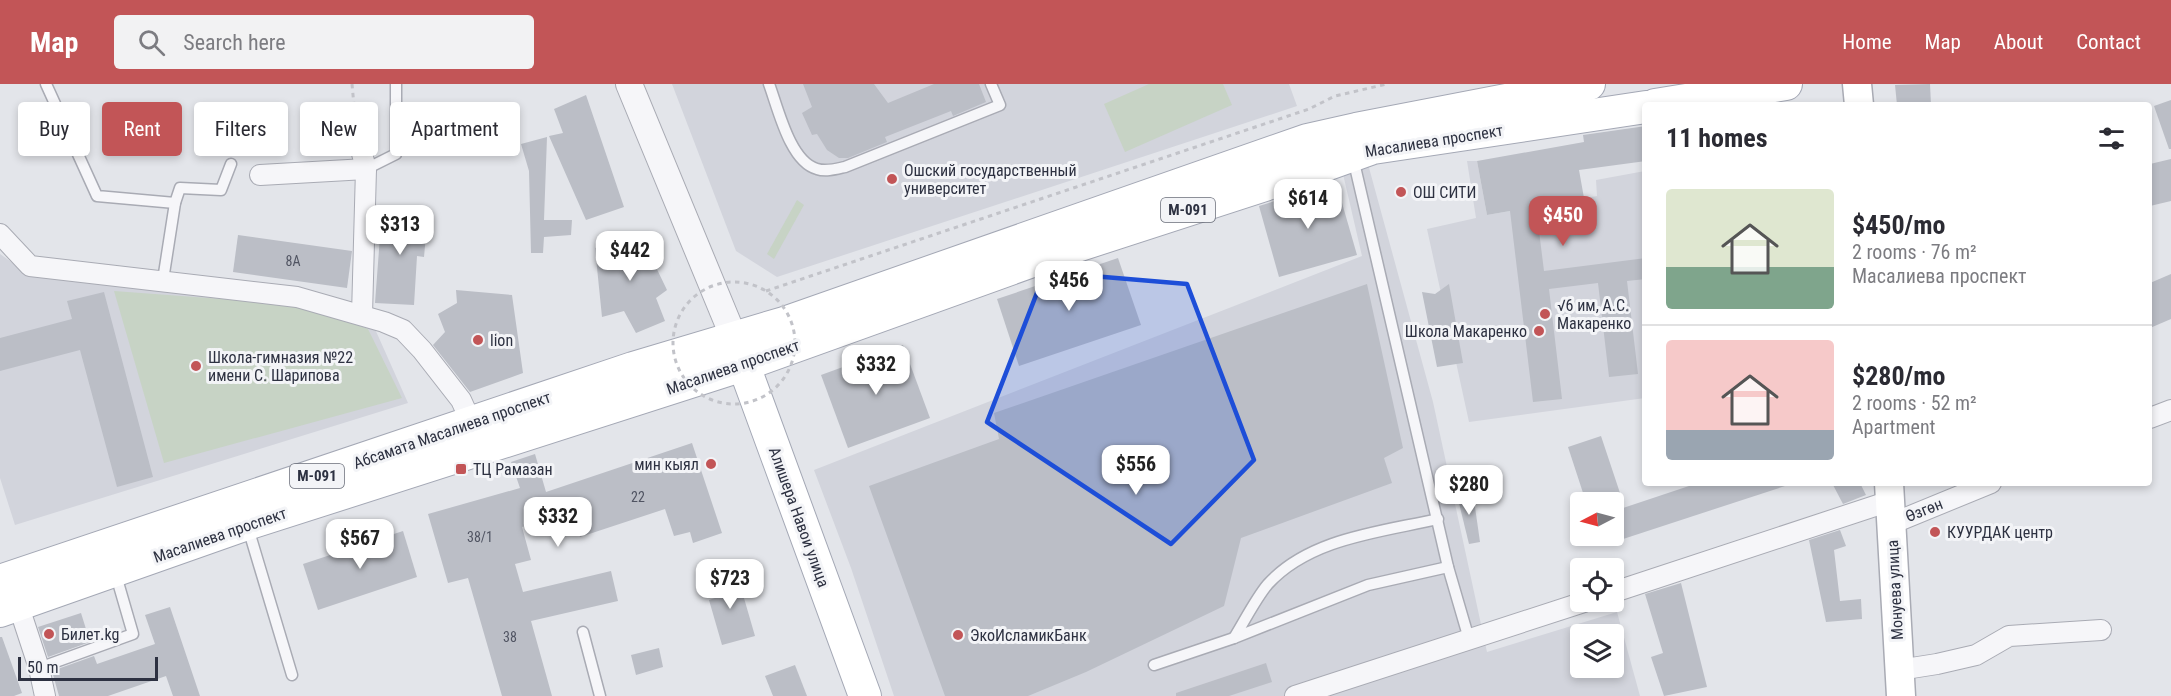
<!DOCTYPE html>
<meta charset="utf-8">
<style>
body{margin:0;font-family:"Roboto Condensed",sans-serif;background:#f2f2f3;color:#2b2b33;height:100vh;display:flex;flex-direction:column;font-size:22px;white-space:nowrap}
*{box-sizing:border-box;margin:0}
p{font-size:20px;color:#7c7c81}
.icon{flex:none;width:33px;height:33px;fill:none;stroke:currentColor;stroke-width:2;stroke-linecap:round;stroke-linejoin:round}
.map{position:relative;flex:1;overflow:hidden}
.details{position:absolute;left:1642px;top:18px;width:510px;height:384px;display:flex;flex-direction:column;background:#fff;border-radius:6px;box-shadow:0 3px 9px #0003}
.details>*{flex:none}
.guide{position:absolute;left:18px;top:18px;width:570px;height:54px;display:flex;gap:12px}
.needle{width:39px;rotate:264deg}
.controls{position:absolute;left:1570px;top:408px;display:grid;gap:12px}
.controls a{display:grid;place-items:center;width:54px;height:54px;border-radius:6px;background:#fff;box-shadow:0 3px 9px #0003;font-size:30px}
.scale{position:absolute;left:18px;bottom:15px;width:140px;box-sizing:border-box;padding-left:6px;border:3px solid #2d3141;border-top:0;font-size:16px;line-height:21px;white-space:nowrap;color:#2d3141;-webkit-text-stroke:4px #f3f4f7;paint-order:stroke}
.price{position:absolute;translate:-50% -51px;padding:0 14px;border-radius:12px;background:#fff;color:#222;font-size:20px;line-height:39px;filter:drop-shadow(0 2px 3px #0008)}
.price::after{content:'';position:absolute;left:50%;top:36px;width:18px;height:14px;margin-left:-9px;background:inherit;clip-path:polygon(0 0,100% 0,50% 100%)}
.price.active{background:#c25557;color:#fff}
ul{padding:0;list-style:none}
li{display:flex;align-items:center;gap:18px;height:150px;padding:0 24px}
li+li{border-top:2px solid #e1e1e2}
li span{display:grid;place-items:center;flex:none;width:168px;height:120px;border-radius:6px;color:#555}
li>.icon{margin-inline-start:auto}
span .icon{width:72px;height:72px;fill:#fffc;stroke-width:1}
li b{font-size:26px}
h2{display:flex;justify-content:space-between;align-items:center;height:72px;padding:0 24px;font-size:26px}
.chip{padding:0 21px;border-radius:6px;background:#fff;box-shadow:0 3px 9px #0003;font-size:21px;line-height:54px}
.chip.active{background:#c25557;color:#fff}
header{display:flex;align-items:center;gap:36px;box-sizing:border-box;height:84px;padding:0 30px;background:#c25557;color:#fff}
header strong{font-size:28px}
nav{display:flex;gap:33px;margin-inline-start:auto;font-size:21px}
.search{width:420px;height:54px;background:#f2f2f3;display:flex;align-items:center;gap:15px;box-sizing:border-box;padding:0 21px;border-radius:6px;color:#7c7c81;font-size:22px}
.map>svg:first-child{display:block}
.built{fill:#d2d4dc;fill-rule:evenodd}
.green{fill:#c7d3c5}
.building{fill:#bbbec6}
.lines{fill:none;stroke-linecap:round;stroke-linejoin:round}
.service-casing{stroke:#a9abb4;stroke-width:13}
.minor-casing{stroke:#a9abb4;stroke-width:22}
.tertiary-casing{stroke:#a9abb4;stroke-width:28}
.secondary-casing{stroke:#a9abb4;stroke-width:31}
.primary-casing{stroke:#a4a8b5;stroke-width:34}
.path{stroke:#c2c3c9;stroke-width:3;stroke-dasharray:4.5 4.5;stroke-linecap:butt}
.service{stroke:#f6f6f9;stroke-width:10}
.minor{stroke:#f6f6f9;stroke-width:20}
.tertiary{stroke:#f6f6f9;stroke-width:26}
.secondary{stroke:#fff;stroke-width:28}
.primary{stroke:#fff;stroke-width:32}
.path-bridge{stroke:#c2c3c9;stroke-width:3;stroke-dasharray:4.5 4.5;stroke-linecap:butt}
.marked{fill:#1d4ed8;fill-opacity:0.2;stroke:#1d4ed8;stroke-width:4.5;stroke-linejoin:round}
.poi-dot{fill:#c25557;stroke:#f3f4f7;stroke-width:2}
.labels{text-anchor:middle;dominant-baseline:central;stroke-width:6;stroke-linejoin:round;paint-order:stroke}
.number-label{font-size:14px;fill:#505462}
.shield{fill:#f3f4f7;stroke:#686c78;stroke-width:1.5}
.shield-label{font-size:15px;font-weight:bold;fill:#2d3141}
.street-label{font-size:16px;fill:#2d3141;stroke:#f3f4f7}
.poi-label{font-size:16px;fill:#2d3141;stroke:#f3f4f7;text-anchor:start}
</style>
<header>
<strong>Map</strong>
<div class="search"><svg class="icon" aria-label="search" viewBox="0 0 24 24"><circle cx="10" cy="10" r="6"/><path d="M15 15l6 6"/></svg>Search here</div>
<nav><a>Home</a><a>Map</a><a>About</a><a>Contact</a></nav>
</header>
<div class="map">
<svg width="2171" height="612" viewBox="0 0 2171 612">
<rect width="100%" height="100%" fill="#e3e5ea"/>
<g class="built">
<polygon points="672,0 1289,0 1297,22 777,193 736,167"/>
<polygon points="1467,77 1477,77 1487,131 1597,112 1596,96 1645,87 1645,314 1469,338 1427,145 1476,134"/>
<path d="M1368,80L1433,318L1487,568L1617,528L1640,612H894L851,484L814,386L1362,172L1343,90ZM1581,550H1614V584H1581Z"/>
<polygon points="0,170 24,187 302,220 375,245 408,319 15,441 0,394"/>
</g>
<g class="green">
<polygon points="1149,0 1223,0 1232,21 1125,68 1104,20"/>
<polygon points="797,116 804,121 774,175 767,170"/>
<polygon points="114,207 304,221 368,245 402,314 164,379"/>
</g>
<g class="building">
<polygon points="803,0 874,0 888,19 934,0 979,0 986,18 953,32 951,27 885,53 887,58 848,74 839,74 827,66 817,50 812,51 802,29 812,23"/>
<polygon points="1930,0 1931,21 1897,21 1895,1"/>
<polygon points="586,11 624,123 586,136 549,52 563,49 554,25"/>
<polygon points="2171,16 2171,65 2169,65 2154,22"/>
<polygon points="1646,42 1646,77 1579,86 1584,114 1536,123 1544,187 1646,174 1646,195 1627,197 1638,290 1609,293 1598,199 1549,205 1562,315 1533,318 1510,127 1487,131 1477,77 1584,58 1583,51"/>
<polygon points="547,53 544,136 572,136 571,151 544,153 543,169 531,169 529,87 521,60"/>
<polygon points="2171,75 2171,117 2150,122 2150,80"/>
<polygon points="1336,98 1357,171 1279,193 1259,122"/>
<polygon points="382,126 428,130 424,173 417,172 414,221 375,219"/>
<polygon points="639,148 667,206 656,214 665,237 636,249 624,227 602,233 595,164"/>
<polygon points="238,151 352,167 347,204 233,188"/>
<polygon points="1118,174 1141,241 1019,282 997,215"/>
<polygon points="2171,190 2171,235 2150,244 2150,199"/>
<polygon points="1367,200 1403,364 1384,374 1392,399 1241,454 1224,522 1086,588 1028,612 945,612 869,402 999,355 994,329"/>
<polygon points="1449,200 1463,279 1437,283 1422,208 1435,210"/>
<polygon points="456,206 512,211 523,289 470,308 433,261 445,248 438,230 457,219"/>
<polygon points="104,208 153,393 117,403 80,266 0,287 0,254 72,235 67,217"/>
<polygon points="903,261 930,334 848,364 821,291"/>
<polygon points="1601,352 1623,418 1586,418 1568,363"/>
<polygon points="692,359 722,449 693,459 690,448 674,452 665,425 580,453 571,428 522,443 531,476 515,480 523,508 611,487 618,517 531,537 552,612 502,612 468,494 448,499 428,430 520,404 511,378 535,370 546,408"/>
<polygon points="1698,399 1784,399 1785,402 1614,458 1614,427"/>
<polygon points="1832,399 1860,399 1866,411 1843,420"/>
<polygon points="1456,407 1473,409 1480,458 1469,460"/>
<polygon points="1840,446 1846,462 1834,466 1840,517 1861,515 1862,535 1826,538 1809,456"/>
<polygon points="403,447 417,493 318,526 303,480"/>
<polygon points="737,490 755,552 722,561 709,516 715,514 707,509 704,499"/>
<polygon points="1681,499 1707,603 1664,612 1651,573 1663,569 1645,510"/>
<polygon points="170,523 200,612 173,612 166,592 108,612 59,612 52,587 94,572 97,580 155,560 145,531"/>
<polygon points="81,529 90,558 48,573 38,543"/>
<polygon points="0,553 2,553 22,609 14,612 0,612"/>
<polygon points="659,564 663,583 636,591 631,571"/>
<polygon points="1266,579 1272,598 1229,612 1176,612 1176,609"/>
<polygon points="795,581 807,612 773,612 765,592"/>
</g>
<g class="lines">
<g class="service-casing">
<g id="service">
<polyline points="46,0 97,112 175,119"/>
<path d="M769,0C778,24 790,78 817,85C826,88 836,85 845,83L1000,21L991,0"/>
<polyline points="1353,74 1448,483 1469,555"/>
<polyline points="366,85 396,70 396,0"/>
<polyline points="163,196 175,119 180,104 221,106 231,80"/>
<polyline points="248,444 292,591"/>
<polyline points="583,548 600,612"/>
<path d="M1234,554C1244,538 1256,514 1268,500C1310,454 1381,448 1438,435"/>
<polyline points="1154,581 1234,554 1368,501 1448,483"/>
<polyline points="39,584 133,550 115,488"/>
</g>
</g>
<g class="minor-casing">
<g id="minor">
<polyline points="357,50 366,85 362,231"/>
<polyline points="260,91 366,85"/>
<polyline points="0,150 30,182 297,213 384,238 403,246 422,266 461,316 472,340"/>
<polyline points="2150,334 2171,326"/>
<polyline points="1891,440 1991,399"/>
<polyline points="1614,508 1890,417"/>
<polyline points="18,520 39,584 45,612"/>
<polyline points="1899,586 1937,580 1976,571 2009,552 2101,546"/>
<polyline points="1295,612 1584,518"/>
</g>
</g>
<g class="tertiary-casing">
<polyline id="tertiary" points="629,0 734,254"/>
</g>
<g class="secondary-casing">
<g id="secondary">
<polyline points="1857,0 1859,21"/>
<polyline points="1889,399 1901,612"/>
</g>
</g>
<g class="primary-casing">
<g id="primary">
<polyline points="1655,21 1786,0"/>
<polyline points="736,260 865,612"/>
<polyline points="0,497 633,284 784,239 1307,56 1356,45 1589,0"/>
<polyline points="0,527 247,440 743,281 1049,171 1320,83 1373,64 1646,23"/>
</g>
</g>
<g class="path">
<polyline points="352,0 355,33"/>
<polyline points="766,207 1309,25 1335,12 1387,0"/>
</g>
<use href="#service" class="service"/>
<use href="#minor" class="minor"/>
<use href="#tertiary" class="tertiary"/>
<use href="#secondary" class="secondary"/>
<use href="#primary" class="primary"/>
<circle class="path-bridge" cx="734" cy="259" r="61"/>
</g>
<path class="marked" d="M1045,188L1187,200L1254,376L1171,460L987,338Z"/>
<g class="poi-dot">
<circle cx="892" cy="95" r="6"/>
<circle cx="1401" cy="108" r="6"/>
<circle cx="1545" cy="230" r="6"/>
<circle cx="1539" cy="247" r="6"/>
<circle cx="478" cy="256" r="6"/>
<circle cx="196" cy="282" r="6"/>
<circle cx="711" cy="380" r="6"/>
<rect x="455" y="379" width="12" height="12" rx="3"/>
<circle cx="1935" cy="448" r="6"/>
<circle cx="49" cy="550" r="6"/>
<circle cx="958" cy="551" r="6"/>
</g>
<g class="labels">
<g class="number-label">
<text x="293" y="177">8А</text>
<text x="638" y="413">22</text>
<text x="480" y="453">38/1</text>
<text x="510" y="553">38</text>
</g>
<g class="shield">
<rect x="1161" y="114" width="54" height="24" rx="4.5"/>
<rect x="290" y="380" width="54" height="24" rx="4.5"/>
</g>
<g class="shield-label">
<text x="1188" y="126">М-091</text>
<text x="317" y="392">М-091</text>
</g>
<g class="street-label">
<text transform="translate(1434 57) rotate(-9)">Масалиева проспект</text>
<text transform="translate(733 283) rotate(-19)">Масалиева проспект</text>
<text transform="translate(452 346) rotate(-19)">Абсамата Масалиева проспект</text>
<text transform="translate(1924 426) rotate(-22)">Өзгөн</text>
<text transform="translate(799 433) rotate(70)">Алишера Навои улица</text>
<text transform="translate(220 451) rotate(-19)">Масалиева проспект</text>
<text transform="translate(1895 506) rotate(-93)">Монуева улица</text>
</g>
<g class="poi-label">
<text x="904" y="86">Ошский государственный<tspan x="904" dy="18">университет</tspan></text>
<text x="1413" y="108">ОШ СИТИ</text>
<text x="1557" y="221">√6 им, А.С.<tspan x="1557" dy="18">Макаренко</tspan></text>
<text x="1527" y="247" text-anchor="end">Школа Макаренко</text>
<text x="490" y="256">lion</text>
<text x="208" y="273">Школа-гимназия №22<tspan x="208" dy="18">имени С. Шарипова</tspan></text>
<text x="699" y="380" text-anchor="end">мин кыял</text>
<text x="473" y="385">ТЦ Рамазан</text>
<text x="1947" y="448">КУУРДАК центр</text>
<text x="61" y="550">Билет.kg</text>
<text x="970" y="551">ЭкоИсламикБанк</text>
</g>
</g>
</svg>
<div class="controls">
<a><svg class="needle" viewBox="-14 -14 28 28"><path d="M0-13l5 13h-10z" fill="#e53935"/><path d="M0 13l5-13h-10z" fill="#7c7c81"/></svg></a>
<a><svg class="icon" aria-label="locate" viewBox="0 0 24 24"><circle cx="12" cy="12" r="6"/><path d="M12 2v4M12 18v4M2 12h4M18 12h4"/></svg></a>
<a><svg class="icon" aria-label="layers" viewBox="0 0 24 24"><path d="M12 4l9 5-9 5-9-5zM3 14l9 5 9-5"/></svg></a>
</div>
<div class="scale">50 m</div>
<b class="price" style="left:1308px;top:146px">$614</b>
<b class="price active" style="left:1563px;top:163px">$450</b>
<b class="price" style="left:400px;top:172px">$313</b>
<b class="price" style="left:630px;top:198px">$442</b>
<b class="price" style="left:1069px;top:228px">$456</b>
<b class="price" style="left:876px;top:312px">$332</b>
<b class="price" style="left:1136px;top:412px">$556</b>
<b class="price" style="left:1469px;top:432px">$280</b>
<b class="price" style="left:558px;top:464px">$332</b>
<b class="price" style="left:360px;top:486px">$567</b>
<b class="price" style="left:730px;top:526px">$723</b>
<div class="guide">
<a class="chip">Buy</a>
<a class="chip active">Rent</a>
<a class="chip">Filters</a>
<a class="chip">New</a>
<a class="chip">Apartment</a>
</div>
<section class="details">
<h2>11 homes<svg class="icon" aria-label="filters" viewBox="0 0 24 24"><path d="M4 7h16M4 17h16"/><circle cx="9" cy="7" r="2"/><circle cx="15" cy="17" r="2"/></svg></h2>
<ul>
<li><span style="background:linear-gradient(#dfe7d0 65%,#7fa58c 0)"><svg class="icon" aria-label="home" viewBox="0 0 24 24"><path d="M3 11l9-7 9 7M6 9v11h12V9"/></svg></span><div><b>$450/mo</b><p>2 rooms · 76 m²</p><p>Масалиева проспект</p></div></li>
<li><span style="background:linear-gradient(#f6c9c9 75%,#9aa5b1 0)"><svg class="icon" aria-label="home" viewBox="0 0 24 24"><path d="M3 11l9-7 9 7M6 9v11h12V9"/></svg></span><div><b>$280/mo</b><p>2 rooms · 52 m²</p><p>Apartment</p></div></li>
</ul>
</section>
</div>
